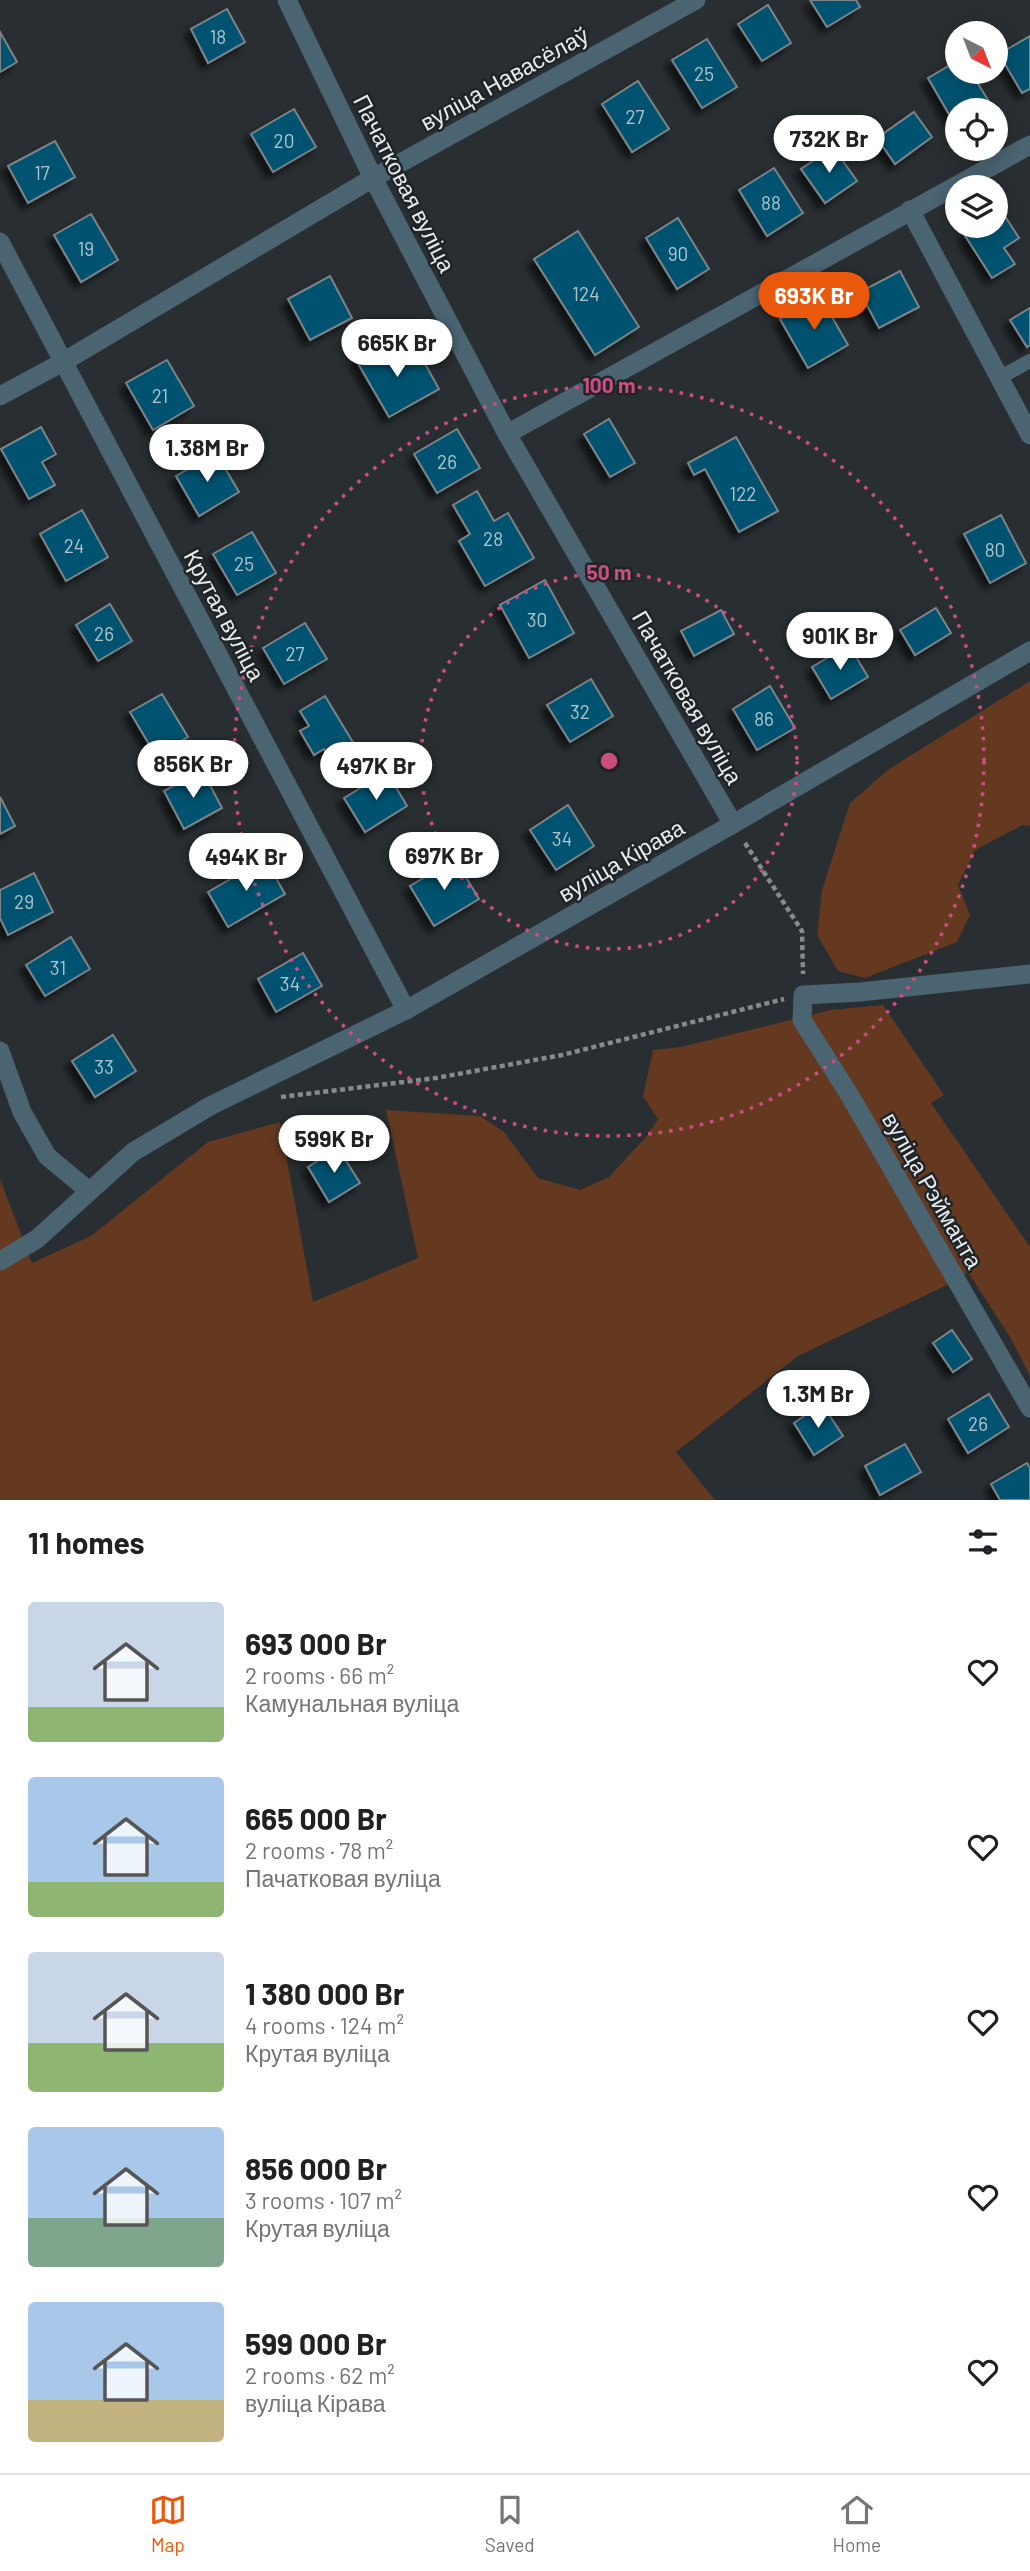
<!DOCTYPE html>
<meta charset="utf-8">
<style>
body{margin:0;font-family:Barlow,sans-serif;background:#f6f6f6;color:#202124;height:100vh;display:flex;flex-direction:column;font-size:26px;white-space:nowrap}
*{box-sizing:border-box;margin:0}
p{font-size:23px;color:#757577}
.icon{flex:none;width:38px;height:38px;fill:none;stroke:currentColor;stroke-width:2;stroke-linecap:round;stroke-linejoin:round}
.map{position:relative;height:1500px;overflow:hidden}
.drawer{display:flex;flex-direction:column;background:#fff;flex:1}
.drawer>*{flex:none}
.needle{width:46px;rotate:138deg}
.tools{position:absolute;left:945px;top:21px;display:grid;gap:14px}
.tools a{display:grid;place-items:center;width:63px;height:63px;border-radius:50%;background:#fff;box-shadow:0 4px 18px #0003;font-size:35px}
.price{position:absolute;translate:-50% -60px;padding:0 16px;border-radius:24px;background:#fff;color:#222;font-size:23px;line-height:46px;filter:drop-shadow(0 2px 4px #0008)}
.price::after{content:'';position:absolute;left:50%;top:42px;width:21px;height:16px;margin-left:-10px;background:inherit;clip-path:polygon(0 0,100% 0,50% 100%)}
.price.active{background:#ea580c;color:#fff}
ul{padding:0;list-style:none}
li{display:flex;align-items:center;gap:21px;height:175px;padding:0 28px}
li span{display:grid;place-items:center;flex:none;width:196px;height:140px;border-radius:7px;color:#555}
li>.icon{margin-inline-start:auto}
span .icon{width:84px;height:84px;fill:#fffc;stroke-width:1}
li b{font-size:30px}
h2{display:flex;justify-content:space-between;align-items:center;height:84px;padding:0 28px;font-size:30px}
.tabs{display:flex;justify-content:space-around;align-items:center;height:98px;border-top:2px solid #e0e0e0;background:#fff;font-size:19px;color:#757577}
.tabs a{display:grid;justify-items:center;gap:4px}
.tabs .active{color:#ea580c}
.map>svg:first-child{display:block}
.green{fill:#643920}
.building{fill:#005270;stroke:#7d8488;stroke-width:2;filter:url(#shadow)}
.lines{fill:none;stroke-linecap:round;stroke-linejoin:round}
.path{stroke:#868b8e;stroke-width:4.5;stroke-dasharray:5 3.5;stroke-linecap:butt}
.service{stroke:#4a6472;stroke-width:14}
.minor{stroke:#4a6472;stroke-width:19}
.ring{fill:none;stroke:#cc4d80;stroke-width:3.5;stroke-dasharray:3.5 7}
.labels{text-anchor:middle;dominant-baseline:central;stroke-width:5;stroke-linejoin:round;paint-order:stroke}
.number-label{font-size:19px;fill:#aec6ce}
.street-label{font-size:23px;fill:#e8ecee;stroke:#1e2427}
.centre{fill:#cc4d80;stroke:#1e2427;stroke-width:3.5}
.ring-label{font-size:21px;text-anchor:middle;font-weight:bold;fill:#cc4d80;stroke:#1e2427;stroke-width:5;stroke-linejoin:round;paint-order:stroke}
</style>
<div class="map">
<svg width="1030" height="1500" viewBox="0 0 1030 1500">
<defs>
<filter id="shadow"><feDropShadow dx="-6" dy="6" stdDeviation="3.5" flood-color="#0009"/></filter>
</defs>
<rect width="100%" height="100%" fill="#282e31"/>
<g class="green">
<polygon points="1030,681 1030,826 1022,825 975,850 958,885 970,915 957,942 865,978 838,971 817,935 822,890 850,803 889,769"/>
<polygon points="883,1005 944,1095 931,1103 1030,1247 1030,1376 1010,1337 968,1272 945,1286 798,1356 676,1452 715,1500 0,1500 0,1179 32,1263 91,1236 208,1142 280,1122 313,1302 418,1258 386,1110 480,1116 504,1132 538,1178 580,1190 609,1177 646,1137 658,1119 643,1096 653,1050 681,1047 831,1010"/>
</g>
<g class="building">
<polygon points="810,0 856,0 860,7 827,27"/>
<polygon points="768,5 791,43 762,61 738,24"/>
<polygon points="227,9 245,42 208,63 191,29"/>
<polygon points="0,32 17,62 0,72"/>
<polygon points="1030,36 1030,89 1022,93 999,54"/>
<polygon points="707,39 737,87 702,108 672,60"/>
<polygon points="957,61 957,72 971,72 994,110 957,110 957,128 928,78"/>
<polygon points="638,81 669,129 632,152 602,104"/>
<polygon points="294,109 316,147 273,172 251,134"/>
<polygon points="914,112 932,137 895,164 877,138"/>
<polygon points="55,141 75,177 28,203 8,166"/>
<polygon points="833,147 857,181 825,203 801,169"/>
<polygon points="774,168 803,213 767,236 739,190"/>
<polygon points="1001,210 1019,238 1004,248 1015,264 992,278 964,234 978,226 996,226 996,214"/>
<polygon points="91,214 118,260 81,282 54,235"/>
<polygon points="678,218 709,269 677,289 646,238"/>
<polygon points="578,231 639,327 595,355 534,259"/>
<polygon points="900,271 919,307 879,328 860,292"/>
<polygon points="330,276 352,318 310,340 288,299"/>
<polygon points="820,296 848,345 808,368 780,319"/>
<polygon points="1030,308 1030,345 1027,347 1010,320"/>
<polygon points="385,343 396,363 418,351 439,389 389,417 356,360"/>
<polygon points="167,360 194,406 153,430 126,383"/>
<polygon points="609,419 635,463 610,477 584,434"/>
<polygon points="41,427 56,454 42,462 55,485 29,499 1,449"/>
<polygon points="457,429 480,468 437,493 414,454"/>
<polygon points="736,437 778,511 739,532 705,469 694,475 688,463"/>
<polygon points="216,453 239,492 199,516 176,476"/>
<polygon points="477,491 494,521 508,513 534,558 485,586 459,541 470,534 453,505"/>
<polygon points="82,510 108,557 66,581 40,534"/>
<polygon points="1001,515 1026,563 990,583 964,534"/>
<polygon points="252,532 276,573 237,595 213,554"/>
<polygon points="545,580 574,633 529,658 500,605"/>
<polygon points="110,604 132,641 98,661 76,625"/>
<polygon points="936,608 951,633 915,655 900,630"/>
<polygon points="721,610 734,634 694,656 681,631"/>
<polygon points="305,623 327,659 284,684 263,648"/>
<polygon points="849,645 868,677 831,699 812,667"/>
<polygon points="591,679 613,716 570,742 547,705"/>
<polygon points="770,686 795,728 757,750 733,709"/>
<polygon points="162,694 188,737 156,756 130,712"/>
<polygon points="325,696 357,749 332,764 324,749 314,755 300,731 309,726 300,711"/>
<polygon points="202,770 222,808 184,829 164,791"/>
<polygon points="387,772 407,806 365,832 344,798"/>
<polygon points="0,797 15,826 0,834"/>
<polygon points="568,805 594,846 556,870 530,830"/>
<polygon points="265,859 285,894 228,927 208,892"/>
<polygon points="455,859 479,899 434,926 410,886"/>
<polygon points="34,873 53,912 8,935 0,918 0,890"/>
<polygon points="71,937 90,969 45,996 26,965"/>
<polygon points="303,953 322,986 276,1012 258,979"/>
<polygon points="113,1035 136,1071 95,1097 72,1061"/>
<polygon points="338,1148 360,1183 329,1202 308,1167"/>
<polygon points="952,1330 972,1359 953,1372 933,1343"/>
<polygon points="989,1394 1009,1427 968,1453 948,1419"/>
<polygon points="822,1404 843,1436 814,1455 794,1423"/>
<polygon points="905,1444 921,1472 880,1495 865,1466"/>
<polygon points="1027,1463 1030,1468 1030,1500 1000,1500 991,1484"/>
</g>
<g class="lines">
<g class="path">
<polyline points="745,843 802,931 803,974"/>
<polyline points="281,1097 436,1078 562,1055 784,999"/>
</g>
<polyline class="service" points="999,378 1030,361"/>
<g class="minor">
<polyline points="287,0 373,178 507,434 733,824"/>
<polyline points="910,210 1030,435"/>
<polyline points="0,242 406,1010"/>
<polyline points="0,396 63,362 373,178 696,0"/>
<polyline points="507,434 1030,145"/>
<polyline points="1030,974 860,992 803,995 802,1020 849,1094 1030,1408"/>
<polyline points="0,1051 22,1112 47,1156 89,1191"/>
<polyline points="0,1261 37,1239 133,1152 210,1106 406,1010 733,824 1030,651"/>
</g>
</g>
<g class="ring">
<circle cx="609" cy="761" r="188"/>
<circle cx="609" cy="761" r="375"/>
</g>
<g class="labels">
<g class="number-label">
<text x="218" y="36">18</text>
<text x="704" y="73">25</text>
<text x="635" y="116">27</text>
<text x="284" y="140">20</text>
<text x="42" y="172">17</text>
<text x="771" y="202">88</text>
<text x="86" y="248">19</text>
<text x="678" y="253">90</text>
<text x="586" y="293">124</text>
<text x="160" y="395">21</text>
<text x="447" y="461">26</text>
<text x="743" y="493">122</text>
<text x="493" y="538">28</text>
<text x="74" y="545">24</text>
<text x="995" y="549">80</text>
<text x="244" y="563">25</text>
<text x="537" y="619">30</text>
<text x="104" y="633">26</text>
<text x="295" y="653">27</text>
<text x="580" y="711">32</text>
<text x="764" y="718">86</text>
<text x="562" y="838">34</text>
<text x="24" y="901">29</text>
<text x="58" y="967">31</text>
<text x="290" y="983">34</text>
<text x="104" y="1066">33</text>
<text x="978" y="1423">26</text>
</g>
<g class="street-label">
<text transform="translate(504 78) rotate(-29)">вуліца Навасёлаў</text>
<text transform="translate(405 183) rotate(63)">Пачатковая вуліца</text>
<text transform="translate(225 615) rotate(62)">Крутая вуліца</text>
<text transform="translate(688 697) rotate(60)">Пачатковая вуліца</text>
<text transform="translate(621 860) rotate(-30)">вуліца Кірава</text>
<text transform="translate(933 1190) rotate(60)">вуліца Рэйманта</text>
</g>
</g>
<circle cx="609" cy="761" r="10" class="centre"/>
<g class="ring-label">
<text x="609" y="393">100 m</text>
<text x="609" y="580">50 m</text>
</g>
</svg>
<div class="tools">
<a><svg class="needle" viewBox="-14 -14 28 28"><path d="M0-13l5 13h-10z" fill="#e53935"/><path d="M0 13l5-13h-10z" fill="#757577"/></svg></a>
<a><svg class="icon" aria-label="locate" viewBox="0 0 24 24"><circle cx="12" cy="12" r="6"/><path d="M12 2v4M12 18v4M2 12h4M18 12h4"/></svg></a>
<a><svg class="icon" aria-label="layers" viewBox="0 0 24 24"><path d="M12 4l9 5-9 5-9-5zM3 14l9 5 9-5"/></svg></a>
</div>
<b class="price" style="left:829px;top:175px">732K Br</b>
<b class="price active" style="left:814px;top:332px">693K Br</b>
<b class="price" style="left:397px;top:379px">665K Br</b>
<b class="price" style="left:207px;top:484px">1.38M Br</b>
<b class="price" style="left:840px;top:672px">901K Br</b>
<b class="price" style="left:193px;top:800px">856K Br</b>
<b class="price" style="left:376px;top:802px">497K Br</b>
<b class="price" style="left:444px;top:892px">697K Br</b>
<b class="price" style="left:246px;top:893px">494K Br</b>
<b class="price" style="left:334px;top:1175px">599K Br</b>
<b class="price" style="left:818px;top:1430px">1.3M Br</b>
</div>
<section class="drawer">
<h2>11 homes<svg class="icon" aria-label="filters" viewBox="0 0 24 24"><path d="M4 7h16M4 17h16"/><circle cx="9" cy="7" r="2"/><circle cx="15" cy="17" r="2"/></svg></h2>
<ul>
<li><span style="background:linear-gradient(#c9d6e8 75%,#8fb573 0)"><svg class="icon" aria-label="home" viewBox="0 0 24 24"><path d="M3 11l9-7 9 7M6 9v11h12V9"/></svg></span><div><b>693 000 Br</b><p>2 rooms · 66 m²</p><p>Камунальная вуліца</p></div><svg class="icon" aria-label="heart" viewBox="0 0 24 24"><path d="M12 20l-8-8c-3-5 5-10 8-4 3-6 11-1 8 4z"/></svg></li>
<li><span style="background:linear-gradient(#a9c7e8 75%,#8fb573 0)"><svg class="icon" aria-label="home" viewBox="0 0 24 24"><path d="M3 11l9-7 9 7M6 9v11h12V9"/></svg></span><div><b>665 000 Br</b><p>2 rooms · 78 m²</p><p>Пачатковая вуліца</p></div><svg class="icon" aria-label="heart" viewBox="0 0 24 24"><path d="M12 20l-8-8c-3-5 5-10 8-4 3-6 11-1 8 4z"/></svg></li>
<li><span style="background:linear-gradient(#c9d6e8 65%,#8fb573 0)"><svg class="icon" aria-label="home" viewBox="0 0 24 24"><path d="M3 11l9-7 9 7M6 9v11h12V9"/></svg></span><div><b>1 380 000 Br</b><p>4 rooms · 124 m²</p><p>Крутая вуліца</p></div><svg class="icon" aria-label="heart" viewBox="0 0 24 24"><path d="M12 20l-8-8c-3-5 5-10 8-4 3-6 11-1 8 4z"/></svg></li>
<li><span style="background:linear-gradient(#a9c7e8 65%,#7fa58c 0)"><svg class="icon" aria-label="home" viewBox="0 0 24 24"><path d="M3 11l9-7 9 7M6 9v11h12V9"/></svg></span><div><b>856 000 Br</b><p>3 rooms · 107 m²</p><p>Крутая вуліца</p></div><svg class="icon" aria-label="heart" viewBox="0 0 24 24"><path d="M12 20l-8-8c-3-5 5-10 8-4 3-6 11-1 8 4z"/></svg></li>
<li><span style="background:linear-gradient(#a9c7e8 70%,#c2b280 0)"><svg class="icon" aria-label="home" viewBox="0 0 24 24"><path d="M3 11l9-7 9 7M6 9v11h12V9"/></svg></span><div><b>599 000 Br</b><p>2 rooms · 62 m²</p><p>вуліца Кірава</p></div><svg class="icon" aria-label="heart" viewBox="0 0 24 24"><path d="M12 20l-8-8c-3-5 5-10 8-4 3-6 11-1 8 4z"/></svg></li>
</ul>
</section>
<nav class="tabs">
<a class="active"><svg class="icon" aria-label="map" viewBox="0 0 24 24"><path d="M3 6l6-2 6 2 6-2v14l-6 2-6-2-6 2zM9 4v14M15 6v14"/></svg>Map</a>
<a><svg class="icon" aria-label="saved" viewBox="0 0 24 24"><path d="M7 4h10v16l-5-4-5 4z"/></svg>Saved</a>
<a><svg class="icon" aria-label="home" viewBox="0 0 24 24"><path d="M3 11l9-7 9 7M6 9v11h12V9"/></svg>Home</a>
</nav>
